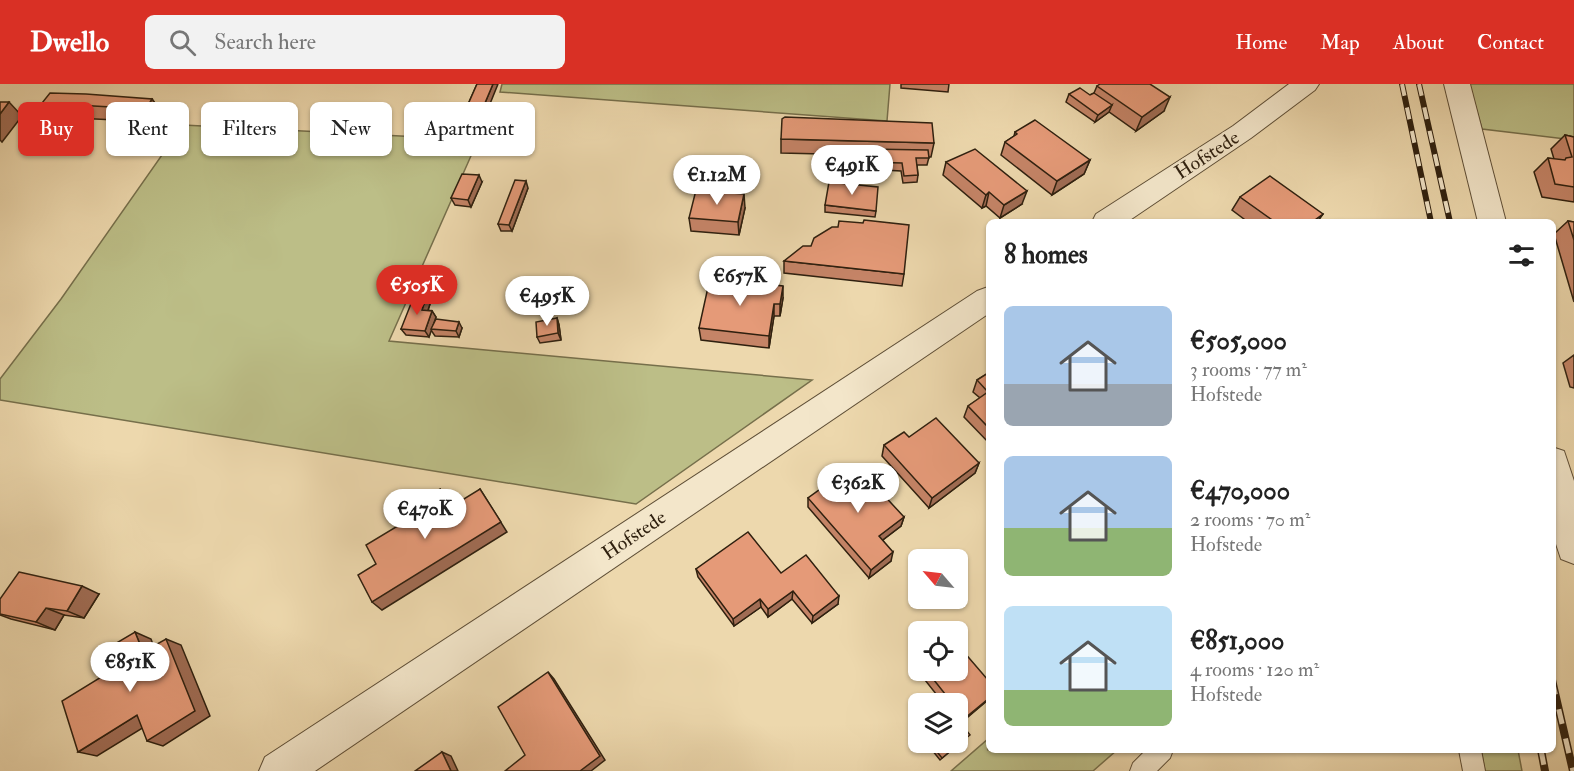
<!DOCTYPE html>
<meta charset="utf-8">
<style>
body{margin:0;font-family:"IM FELL Double Pica",serif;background:#f2f2f2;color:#222;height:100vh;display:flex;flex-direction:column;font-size:22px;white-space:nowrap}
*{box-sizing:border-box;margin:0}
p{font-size:20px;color:#767676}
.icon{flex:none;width:33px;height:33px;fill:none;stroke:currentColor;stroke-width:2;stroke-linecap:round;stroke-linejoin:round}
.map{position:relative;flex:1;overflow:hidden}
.details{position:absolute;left:986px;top:135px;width:570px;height:534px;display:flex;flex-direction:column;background:#fff;border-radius:9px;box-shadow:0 2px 4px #0004}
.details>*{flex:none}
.banner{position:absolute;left:18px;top:18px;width:570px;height:54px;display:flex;gap:12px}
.needle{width:39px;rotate:298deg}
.fabs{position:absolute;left:908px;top:465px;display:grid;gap:12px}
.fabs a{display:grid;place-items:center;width:60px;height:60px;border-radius:9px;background:#fff;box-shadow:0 2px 4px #0004;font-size:30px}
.price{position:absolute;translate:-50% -51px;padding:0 14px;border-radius:21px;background:#fff;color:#222;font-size:20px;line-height:39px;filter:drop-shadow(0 2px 3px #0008)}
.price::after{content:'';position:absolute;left:50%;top:36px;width:18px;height:14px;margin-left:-9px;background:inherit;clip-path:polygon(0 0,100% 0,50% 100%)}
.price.selected{background:#d93025;color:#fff}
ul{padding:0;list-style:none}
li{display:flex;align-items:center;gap:18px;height:150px;padding:0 18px}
li span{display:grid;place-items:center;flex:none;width:168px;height:120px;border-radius:9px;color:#555}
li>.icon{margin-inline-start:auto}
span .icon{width:72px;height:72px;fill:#fffc;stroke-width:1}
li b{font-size:26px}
h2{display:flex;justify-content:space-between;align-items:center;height:72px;padding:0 18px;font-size:26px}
.chip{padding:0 21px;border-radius:9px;background:#fff;box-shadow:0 2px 4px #0004;font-size:21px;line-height:54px}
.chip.selected{background:#d93025;color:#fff}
header{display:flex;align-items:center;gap:36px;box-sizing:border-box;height:84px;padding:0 30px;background:#d93025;color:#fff}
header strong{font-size:28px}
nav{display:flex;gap:33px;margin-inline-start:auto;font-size:21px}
.search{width:420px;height:54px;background:#f2f2f2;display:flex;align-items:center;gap:15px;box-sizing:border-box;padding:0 21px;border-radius:9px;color:#767676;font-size:22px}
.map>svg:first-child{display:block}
.green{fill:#bcbe87;stroke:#766f4b;stroke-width:1.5}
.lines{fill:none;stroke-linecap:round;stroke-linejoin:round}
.service-casing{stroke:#5e4e36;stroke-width:2}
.minor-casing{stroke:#5e4e36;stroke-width:2}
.tertiary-casing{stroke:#5e4e36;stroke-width:2}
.service{fill:#f3e6ca;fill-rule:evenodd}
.minor{fill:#f3e6ca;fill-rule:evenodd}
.tertiary{fill:#f3e6ca;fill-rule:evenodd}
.rail-far1-casing{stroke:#2f200f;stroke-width:6}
.rail-casing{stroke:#2f200f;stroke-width:8}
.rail-far1{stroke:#f3e6ca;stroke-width:4;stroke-dasharray:12;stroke-linecap:butt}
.rail{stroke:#f3e6ca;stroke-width:5;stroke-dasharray:15;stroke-linecap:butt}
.wall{fill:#c58467;stroke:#2f200f;stroke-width:1.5}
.shaded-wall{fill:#a06c54;stroke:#2f200f;stroke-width:1.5}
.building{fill:#e59a78;stroke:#2f200f;stroke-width:1.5}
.labels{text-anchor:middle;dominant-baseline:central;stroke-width:4.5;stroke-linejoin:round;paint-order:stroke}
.street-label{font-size:20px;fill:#2f200f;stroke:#f3e6ca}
</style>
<header>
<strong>Dwello</strong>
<div class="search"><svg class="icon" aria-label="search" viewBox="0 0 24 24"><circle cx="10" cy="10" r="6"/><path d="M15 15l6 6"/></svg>Search here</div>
<nav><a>Home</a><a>Map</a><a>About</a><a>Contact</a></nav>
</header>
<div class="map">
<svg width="1574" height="687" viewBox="0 0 1574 687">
<rect width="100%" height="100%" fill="#edd8ad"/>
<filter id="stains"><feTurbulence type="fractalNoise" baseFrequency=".00333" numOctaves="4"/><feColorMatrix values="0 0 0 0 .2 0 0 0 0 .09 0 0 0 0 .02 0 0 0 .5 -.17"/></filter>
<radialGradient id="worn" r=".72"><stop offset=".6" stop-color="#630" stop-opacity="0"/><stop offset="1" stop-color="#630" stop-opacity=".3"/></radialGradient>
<g class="green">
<polygon points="502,0 890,0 887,37 500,8"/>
<polygon points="1469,0 1574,0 1574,56 1482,45"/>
<polygon points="183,41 478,56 389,257 812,296 636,420 0,316 0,295 61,215"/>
<polygon points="988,655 988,666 1117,666 1093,687 951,687"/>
<polygon points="1481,666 1518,666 1522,687 1485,687"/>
</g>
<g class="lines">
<g class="service-casing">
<g id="service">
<polygon points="1146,666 1173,666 1170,674 1157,687 1130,687 1133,679"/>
<polygon points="1459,666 1481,666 1485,687 1463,687"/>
</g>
</g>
<g class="minor-casing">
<g id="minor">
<polygon points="1444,0 1470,0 1506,138 1478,138"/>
<polygon points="1552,363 1564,367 1574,397 1574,480 1561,475 1552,448"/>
</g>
</g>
<g class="tertiary-casing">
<g id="tertiary">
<polygon points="1289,0 1319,0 1315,6 1251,54 1127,138 1092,138 1096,130 1233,42"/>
<polygon points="988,203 988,230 315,687 259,687 265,673 977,207"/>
</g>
</g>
<use href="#service" class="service"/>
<use href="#minor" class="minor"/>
<use href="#tertiary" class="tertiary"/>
<g class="rail-far1-casing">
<g id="rail-far1">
<polyline points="1402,0 1431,138"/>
<polyline points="1419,0 1450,138"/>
</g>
</g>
<g class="rail-casing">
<g id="rail">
<polyline points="1552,596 1573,687"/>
<polyline points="1541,666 1545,687"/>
</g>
</g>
<use href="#rail-far1" class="rail-far1"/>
<use href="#rail" class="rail"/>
</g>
<g class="wall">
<polygon points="477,0 477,52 461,51 458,43"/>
<polygon points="901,0 949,0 948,8 901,4"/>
<polygon points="1097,2 1164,27 1136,47 1109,28 1095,38 1066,18 1069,10 1090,11 1094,9"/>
<polygon points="152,15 162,29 156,38 55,33 42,19"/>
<polygon points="60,45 47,61 36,60 29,52"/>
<polygon points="1015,48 1090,76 1084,90 1052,111 1001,71 1005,58 1014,52"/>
<polygon points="1565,51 1574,53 1574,118 1542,113 1534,88 1548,74 1554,75 1551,65"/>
<polygon points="781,55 934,59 931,73 929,73 927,81 917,81 918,91 917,98 903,99 901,87 865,85 865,71 781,69"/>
<polygon points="946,78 1022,120 1000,134 986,122 982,124 943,91"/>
<polygon points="482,98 471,123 455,121 451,114"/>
<polygon points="528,104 512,147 501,147 498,140"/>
<polygon points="1240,113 1323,130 1317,138 1248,138 1232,126"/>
<polygon points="825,121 876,127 875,133 825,128"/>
<polygon points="745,124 739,151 691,147 689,134"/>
<polygon points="1568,137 1574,138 1574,218 1554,150"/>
<polygon points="784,177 904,190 902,202 784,189"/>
<polygon points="426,213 430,220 428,226 432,227 436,233 432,243 462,244 459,253 435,252 431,246 429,253 406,251 401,245"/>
<polygon points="783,214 780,232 774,232 769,264 701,256 699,244"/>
<polygon points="557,234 559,241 561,256 540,259 537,253"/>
<polygon points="1574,271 1574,304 1570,303 1563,279"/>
<polygon points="988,289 988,358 964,333 968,322 980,314 973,308 977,296"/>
<polygon points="909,353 979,379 975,389 929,424 882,372 884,361"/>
<polygon points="808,414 904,433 901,442 883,456 891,477 869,494 808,423"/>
<polygon points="696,485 781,489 838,520 812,539 792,515 768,533 761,523 734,542 698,493"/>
<polygon points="99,510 84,534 64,531 55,546 11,535 0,531 0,515"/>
<polygon points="924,586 957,586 988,596 988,616 961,639 967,653 940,676 928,661 958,636 957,620 944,620 921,591"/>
</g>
<g class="shaded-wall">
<polygon points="493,0 498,0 477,52 474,45"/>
<polygon points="1170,13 1164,27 1136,47 1142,33"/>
<polygon points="152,15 162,29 156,38 146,25"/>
<polygon points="9,18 22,32 2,58 0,56 0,30"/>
<polygon points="1112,21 1109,28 1095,38 1098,31"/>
<polygon points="53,38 60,45 47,61 40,53"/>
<polygon points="1090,76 1084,90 1052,111 1057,97"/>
<polygon points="479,91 482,98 471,123 468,116"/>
<polygon points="526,97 528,104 512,147 509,141"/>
<polygon points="1027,107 1022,120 1000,134 1004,121"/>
<polygon points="989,108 986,122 982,124 986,111"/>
<polygon points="744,110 745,124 739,151 738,138"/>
<polygon points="1323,130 1317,138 1312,138"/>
<polygon points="783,202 783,214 780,232 780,220"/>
<polygon points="426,213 430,220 426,232 422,226"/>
<polygon points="774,220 774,232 769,264 769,252"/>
<polygon points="432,227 436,233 429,253 425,247"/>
<polygon points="557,234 559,241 561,256 558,249"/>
<polygon points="459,238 462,244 459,253 456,247"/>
<polygon points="979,379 975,389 929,424 932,414"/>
<polygon points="440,405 448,415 459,433 451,423"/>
<polygon points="480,405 507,448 382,526 372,518"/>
<polygon points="904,433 901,442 876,461 879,452"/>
<polygon points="893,468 891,477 869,494 871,486"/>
<polygon points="82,502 99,510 84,534 67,527"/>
<polygon points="793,507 792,515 768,533 768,525"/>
<polygon points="839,512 838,520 812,539 813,532"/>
<polygon points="760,515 761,523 734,542 733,535"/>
<polygon points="46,524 64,531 55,546 36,538"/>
<polygon points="135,548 151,555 158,574 143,568"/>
<polygon points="166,555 181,561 210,632 163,662 147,657"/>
<polygon points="548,588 554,595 605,676 591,687 580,687"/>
<polygon points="988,615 988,616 960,639 965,634"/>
<polygon points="137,631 154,637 97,672 78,668"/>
<polygon points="442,668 451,672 458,687 451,687"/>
</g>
<g class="building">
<polygon points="477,0 493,0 474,45 458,43"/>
<polygon points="1100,0 1150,0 1170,13 1142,33 1097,2"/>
<polygon points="1080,4 1090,11 1094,9 1112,21 1098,31 1069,10"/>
<polygon points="50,9 86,10 152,15 146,25 42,19"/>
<polygon points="0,18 9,18 0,30"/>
<polygon points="785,33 932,39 934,59 781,55 782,35"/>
<polygon points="1035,36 1090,76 1057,97 1005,58 1017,50 1015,48"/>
<polygon points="41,37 53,38 40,53 29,52"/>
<polygon points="1565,51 1574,53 1574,103 1555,100 1548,74 1565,76 1566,74 1572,73"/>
<polygon points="866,65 928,66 929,74 916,74 918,91 904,92 902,79 866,78"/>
<polygon points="975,65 1027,107 1004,121 989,108 986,111 946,78"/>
<polygon points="462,90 479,91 468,116 451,114"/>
<polygon points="1270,92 1323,130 1312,138 1275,138 1240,113"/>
<polygon points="515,96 526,97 509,141 498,140"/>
<polygon points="829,98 878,103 876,127 825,121"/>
<polygon points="696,106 744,110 738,138 689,134"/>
<polygon points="864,136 909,141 904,190 784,177 803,162 811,162 814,154 832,143 838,143 839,137 863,139"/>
<polygon points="1568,137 1574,138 1574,156"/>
<polygon points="710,194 783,202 780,220 774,220 769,252 699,244"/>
<polygon points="414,212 426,213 422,226 432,227 425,247 401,245"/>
<polygon points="557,234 558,249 537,253 536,238"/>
<polygon points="436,235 459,238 456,247 431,245"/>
<polygon points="988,289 988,308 977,296"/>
<polygon points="988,308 988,343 968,322"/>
<polygon points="936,334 979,379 932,414 884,361 904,348 909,353"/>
<polygon points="855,380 904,433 879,452 893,468 871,486 808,414"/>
<polygon points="440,405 451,423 480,405 501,438 372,518 358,491 376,480 366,461 411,434 406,426"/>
<polygon points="748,448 781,489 806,471 839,512 813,532 793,507 768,525 760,515 733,535 696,485"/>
<polygon points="19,488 82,502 67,527 46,524 36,538 0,530 0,515"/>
<polygon points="135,548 143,568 166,555 195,627 147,657 137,631 78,668 62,617 103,592 96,571"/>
<polygon points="957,560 988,596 988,615 965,634 957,625 957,620 953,620 926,586 957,586"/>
<polygon points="548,588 600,672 580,687 505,687 525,671 498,623"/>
<polygon points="957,636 958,636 970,651 942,674 930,659 957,658"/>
<polygon points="442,668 451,687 415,687"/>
</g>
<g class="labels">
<g class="street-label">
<text transform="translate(1207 71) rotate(-33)">Hofstede</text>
<text transform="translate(634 451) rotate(-34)">Hofstede</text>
</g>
</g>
<rect width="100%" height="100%" filter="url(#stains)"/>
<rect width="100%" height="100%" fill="url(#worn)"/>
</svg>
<div class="fabs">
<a><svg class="needle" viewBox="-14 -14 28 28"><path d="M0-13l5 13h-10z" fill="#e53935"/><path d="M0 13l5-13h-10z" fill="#767676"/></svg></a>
<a><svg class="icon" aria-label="locate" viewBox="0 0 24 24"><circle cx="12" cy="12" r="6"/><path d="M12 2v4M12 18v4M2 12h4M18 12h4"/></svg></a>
<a><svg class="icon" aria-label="layers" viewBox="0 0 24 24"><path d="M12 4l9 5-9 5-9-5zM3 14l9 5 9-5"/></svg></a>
</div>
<b class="price" style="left:852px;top:112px">€491K</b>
<b class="price" style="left:717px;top:122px">€1.12M</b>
<b class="price" style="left:740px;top:223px">€657K</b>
<b class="price selected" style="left:417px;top:232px">€505K</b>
<b class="price" style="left:547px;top:243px">€495K</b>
<b class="price" style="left:858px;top:430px">€362K</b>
<b class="price" style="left:425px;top:456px">€470K</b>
<b class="price" style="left:130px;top:609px">€851K</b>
<div class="banner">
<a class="chip selected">Buy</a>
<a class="chip">Rent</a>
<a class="chip">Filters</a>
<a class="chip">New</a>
<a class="chip">Apartment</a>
</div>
<section class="details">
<h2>8 homes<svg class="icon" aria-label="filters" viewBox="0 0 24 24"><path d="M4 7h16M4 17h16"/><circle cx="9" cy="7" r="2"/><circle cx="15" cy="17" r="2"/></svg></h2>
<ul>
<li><span style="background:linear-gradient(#a9c7e8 65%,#9aa5b1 0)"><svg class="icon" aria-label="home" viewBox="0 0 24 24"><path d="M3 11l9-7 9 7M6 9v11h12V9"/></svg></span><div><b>€505,000</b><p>3 rooms · 77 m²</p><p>Hofstede</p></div></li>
<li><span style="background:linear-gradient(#a9c7e8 60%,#8fb573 0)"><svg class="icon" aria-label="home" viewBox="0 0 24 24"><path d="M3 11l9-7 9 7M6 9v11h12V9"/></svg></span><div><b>€470,000</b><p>2 rooms · 70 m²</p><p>Hofstede</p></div></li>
<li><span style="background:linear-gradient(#bfe0f5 70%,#8fb573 0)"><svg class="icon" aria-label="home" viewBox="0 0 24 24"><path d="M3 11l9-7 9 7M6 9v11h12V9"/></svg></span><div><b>€851,000</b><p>4 rooms · 120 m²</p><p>Hofstede</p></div></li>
</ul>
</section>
</div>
